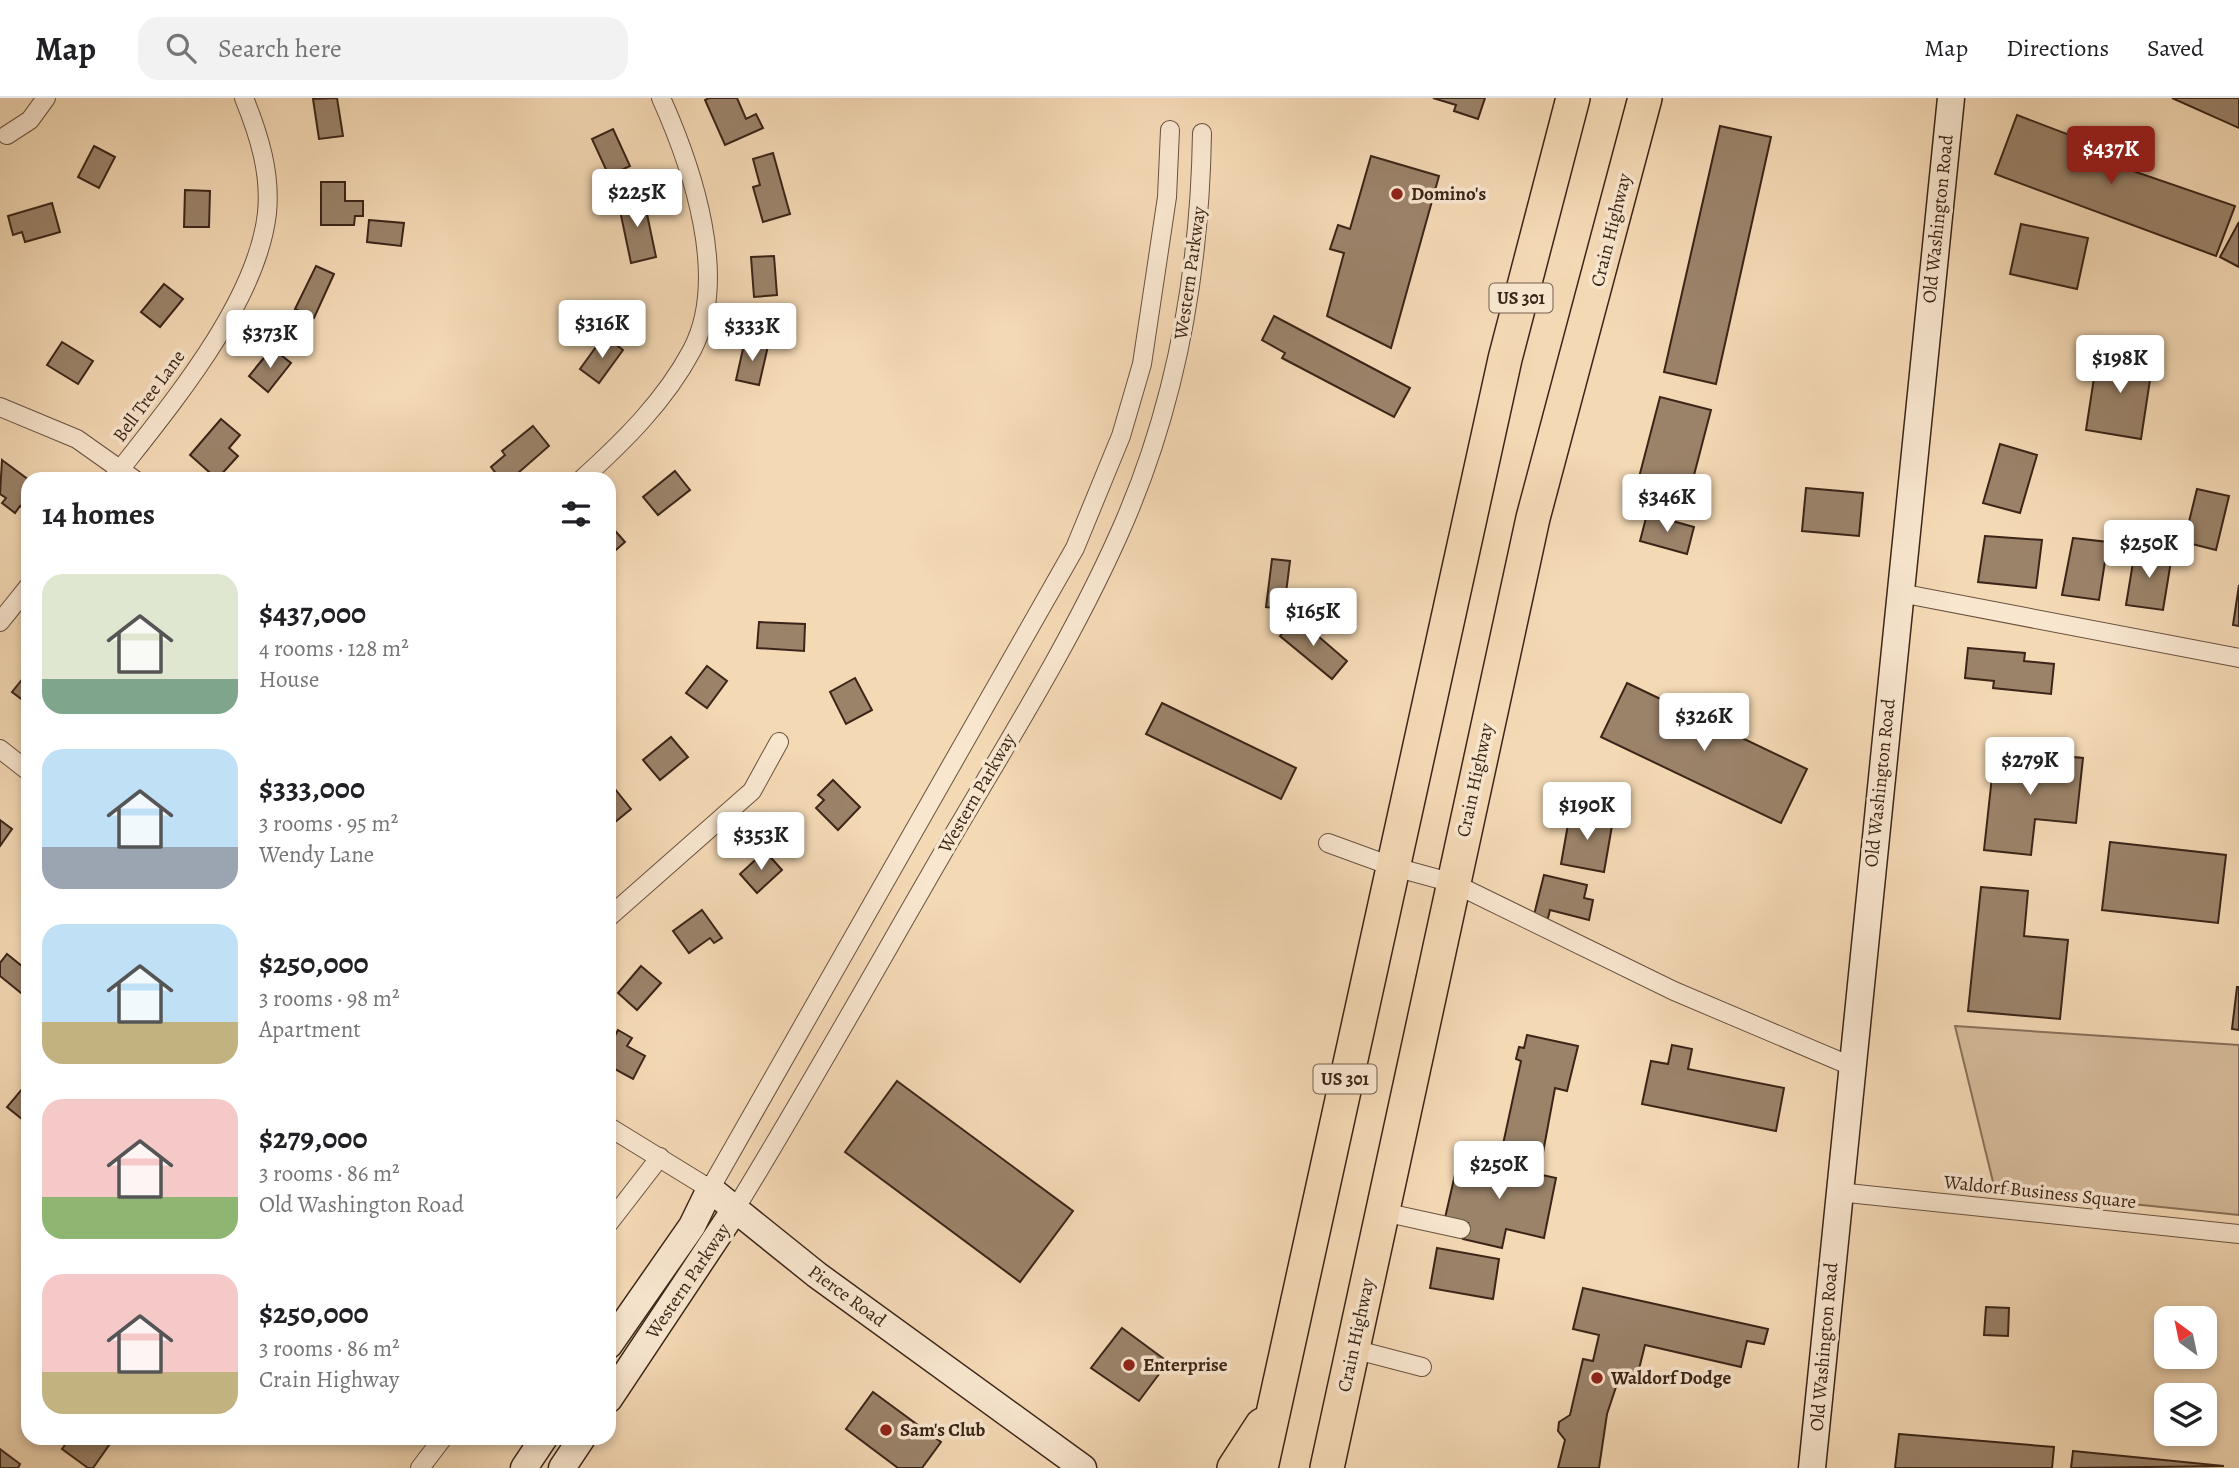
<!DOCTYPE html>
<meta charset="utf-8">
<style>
body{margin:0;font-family:Alegreya,serif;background:#f2f2f2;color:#202124;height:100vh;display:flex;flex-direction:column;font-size:26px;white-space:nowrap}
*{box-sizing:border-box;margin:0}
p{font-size:23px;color:#757577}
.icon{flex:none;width:38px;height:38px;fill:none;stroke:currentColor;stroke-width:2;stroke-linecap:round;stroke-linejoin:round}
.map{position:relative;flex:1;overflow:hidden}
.side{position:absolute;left:21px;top:374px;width:595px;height:973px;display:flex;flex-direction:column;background:#fff;border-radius:21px;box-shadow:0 4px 10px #0003}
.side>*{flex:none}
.needle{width:46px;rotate:327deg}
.controls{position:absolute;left:2154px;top:1208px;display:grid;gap:14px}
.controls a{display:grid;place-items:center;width:63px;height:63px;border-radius:14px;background:#fff;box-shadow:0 4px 10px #0003;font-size:35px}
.price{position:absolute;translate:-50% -60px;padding:0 16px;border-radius:7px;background:#fff;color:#222;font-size:23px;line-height:46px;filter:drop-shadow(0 2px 4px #0008)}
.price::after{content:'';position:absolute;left:50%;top:42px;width:21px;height:16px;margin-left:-10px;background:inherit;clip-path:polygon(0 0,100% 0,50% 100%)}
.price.active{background:#8f2418;color:#fff}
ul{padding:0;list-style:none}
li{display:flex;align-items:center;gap:21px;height:175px;padding:0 21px}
li span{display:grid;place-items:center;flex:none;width:196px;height:140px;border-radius:21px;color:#555}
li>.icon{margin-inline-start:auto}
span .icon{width:84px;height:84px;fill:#fffc;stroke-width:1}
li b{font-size:30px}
h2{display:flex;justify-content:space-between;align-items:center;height:84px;padding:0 21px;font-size:30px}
header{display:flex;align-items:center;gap:42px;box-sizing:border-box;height:98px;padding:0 35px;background:#fff;border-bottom:2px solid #e0e0e0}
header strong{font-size:33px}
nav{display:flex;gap:38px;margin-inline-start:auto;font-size:24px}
.search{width:490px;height:63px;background:#f2f2f2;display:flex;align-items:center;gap:18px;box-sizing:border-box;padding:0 24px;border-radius:21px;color:#757577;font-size:26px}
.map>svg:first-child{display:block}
.green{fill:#d5ba9a;stroke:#887059;stroke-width:2}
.building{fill:#9b836a;stroke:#3b2518;stroke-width:2}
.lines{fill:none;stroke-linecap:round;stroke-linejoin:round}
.street-casing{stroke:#69523f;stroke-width:20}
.secondary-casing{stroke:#3b2518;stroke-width:29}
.highway-casing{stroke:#3b2518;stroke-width:36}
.street{stroke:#f8e6cf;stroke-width:18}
.secondary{stroke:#f8e6cf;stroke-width:26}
.highway{stroke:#f4d9b5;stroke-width:33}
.poi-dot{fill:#8f2418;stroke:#f8e6cf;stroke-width:2.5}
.labels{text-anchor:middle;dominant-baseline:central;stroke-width:7;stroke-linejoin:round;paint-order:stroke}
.shield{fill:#f8e6cf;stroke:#745f4f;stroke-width:2}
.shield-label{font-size:18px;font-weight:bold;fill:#3b2518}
.poi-label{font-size:19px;font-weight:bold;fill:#3b2518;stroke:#f8e6cf;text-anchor:start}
.street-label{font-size:19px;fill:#3b2518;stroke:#f8e6cf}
</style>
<header>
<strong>Map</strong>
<div class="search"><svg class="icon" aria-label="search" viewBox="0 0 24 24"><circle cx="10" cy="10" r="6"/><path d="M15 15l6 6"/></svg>Search here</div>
<nav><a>Map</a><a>Directions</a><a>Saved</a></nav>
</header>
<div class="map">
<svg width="2239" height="1370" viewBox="0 0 2239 1370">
<rect width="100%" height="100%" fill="#f4d9b5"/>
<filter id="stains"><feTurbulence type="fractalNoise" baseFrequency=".00286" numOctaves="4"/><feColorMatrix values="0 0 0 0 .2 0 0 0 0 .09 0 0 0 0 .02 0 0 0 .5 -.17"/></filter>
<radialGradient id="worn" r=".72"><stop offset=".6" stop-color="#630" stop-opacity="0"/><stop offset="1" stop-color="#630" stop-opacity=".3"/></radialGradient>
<polygon class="green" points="1955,928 2239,947 2239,1117 1995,1092"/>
<g class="building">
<polygon points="337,0 343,38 319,41 313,1"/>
<polygon points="709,0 737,0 746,21 756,16 763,30 725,47 705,2"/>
<polygon points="1433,0 1485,0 1478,21 1454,13 1456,7"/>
<polygon points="2172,0 2239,0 2239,30"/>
<polygon points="2017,17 2138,63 2133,73 2235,108 2216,158 1995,76"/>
<polygon points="1720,28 1771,39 1716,286 1664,274"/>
<polygon points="613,31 630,68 609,78 592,41"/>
<polygon points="94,48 115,59 99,90 78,79"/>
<polygon points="773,55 790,116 763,124 753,89 760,87 753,61"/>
<polygon points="1371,58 1439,78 1391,250 1327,218 1344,155 1330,151 1338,127 1350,131"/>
<polygon points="321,84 345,84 345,103 363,103 363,118 355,118 354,127 321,127"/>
<polygon points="185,92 210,93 209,129 184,129"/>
<polygon points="643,97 656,159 631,165 618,103"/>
<polygon points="52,105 60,134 25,144 22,134 13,137 8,118"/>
<polygon points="369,122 404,125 401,148 367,144"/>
<polygon points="2239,124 2239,169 2220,159"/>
<polygon points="2021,126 2088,140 2077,191 2010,176"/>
<polygon points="774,158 777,197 754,199 751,159"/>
<polygon points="316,168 334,176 314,220 295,211"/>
<polygon points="164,186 183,201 160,229 141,214"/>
<polygon points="1274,218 1410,290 1394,319 1282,260 1285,255 1262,242"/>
<polygon points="604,238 623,252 599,285 580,271"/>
<polygon points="745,242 768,248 759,287 736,282"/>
<polygon points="62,244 93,263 78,286 47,267"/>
<polygon points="272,250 291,265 268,294 249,278"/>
<polygon points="2098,254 2153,262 2141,341 2086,332"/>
<polygon points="1660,299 1711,312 1688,400 1637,387"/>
<polygon points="221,321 240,337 229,350 238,358 217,381 190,357"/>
<polygon points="533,328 549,348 510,382 501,382 491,369 505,357 502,353"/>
<polygon points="2000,346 2037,357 2020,415 1983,405"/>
<polygon points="2,362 29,382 28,414 20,408 15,415 2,405 6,400 0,396"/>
<polygon points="675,373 690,392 658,417 643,399"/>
<polygon points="1806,390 1863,395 1859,438 1802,433"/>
<polygon points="2197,391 2229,398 2216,452 2184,444"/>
<polygon points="1647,416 1694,429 1687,456 1640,443"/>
<polygon points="610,427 625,444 609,458 609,428"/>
<polygon points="1985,438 2042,442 2036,490 1978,484"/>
<polygon points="2073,440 2108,444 2099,502 2062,497"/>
<polygon points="2135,452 2172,457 2163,512 2126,507"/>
<polygon points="1272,461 1290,463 1284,511 1266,509"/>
<polygon points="2239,487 2239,528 2233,527"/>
<polygon points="1296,519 1347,563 1332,581 1280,538"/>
<polygon points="759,524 805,526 804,553 757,550"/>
<polygon points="1968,550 2025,555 2024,563 2054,566 2051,596 1993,590 1994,583 1965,580"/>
<polygon points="707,568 727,583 707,610 686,595"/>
<polygon points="28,574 28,606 12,594"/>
<polygon points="855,580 872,612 846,626 830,594"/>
<polygon points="1627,585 1807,671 1781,725 1601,639"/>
<polygon points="1162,605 1296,670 1281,701 1146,636"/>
<polygon points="671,639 688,659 660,682 643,662"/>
<polygon points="1995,651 2083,660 2076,725 2035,721 2031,757 1984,752"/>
<polygon points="833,682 860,709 838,732 816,710 824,702 818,697"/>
<polygon points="615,691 631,711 609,729 609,696"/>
<polygon points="1570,715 1613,722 1604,774 1561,766"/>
<polygon points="0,722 12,731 0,748"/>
<polygon points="2110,744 2226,757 2218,825 2102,812"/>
<polygon points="765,753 782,772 757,795 740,776"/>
<polygon points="1544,777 1587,787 1584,800 1593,802 1589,822 1550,812 1547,824 1533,821"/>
<polygon points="1981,789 2028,793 2024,838 2068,842 2060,921 1968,913"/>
<polygon points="702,812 722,840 714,845 710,840 689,855 673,833"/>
<polygon points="7,856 28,873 26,899 0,878 0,865"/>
<polygon points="641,868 661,885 637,912 618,895"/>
<polygon points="2237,889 2239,889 2239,932 2232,931"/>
<polygon points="618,932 632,940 627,948 645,958 633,981 609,968 609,949"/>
<polygon points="1527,937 1578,948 1567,993 1555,990 1542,1060 1502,1051 1521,963 1516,961 1519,949 1524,950"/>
<polygon points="1672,947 1692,951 1688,971 1784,990 1776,1033 1642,1006 1651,963 1668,966"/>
<polygon points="897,983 1073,1113 1020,1184 845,1054"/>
<polygon points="28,984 28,1026 7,1009"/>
<polygon points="1459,1059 1556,1080 1544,1140 1506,1131 1502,1150 1463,1141 1468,1125 1445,1120"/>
<polygon points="1437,1150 1499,1161 1493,1201 1430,1190"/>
<polygon points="1583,1190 1768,1231 1764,1246 1747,1243 1741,1269 1645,1247 1638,1275 1617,1271 1614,1286 1617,1286 1607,1316 1599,1370 1558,1370 1565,1342 1558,1333 1559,1324 1570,1317 1583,1261 1593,1263 1599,1237 1573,1231"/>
<polygon points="1986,1209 2009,1210 2008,1238 1984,1237"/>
<polygon points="1122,1230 1168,1264 1139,1303 1091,1270"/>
<polygon points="873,1294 941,1344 922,1370 898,1370 846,1331"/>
<polygon points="1899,1336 2054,1349 2052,1370 1895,1370"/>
<polygon points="70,1340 114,1340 93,1370 88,1370 62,1351"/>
<polygon points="0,1351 20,1366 18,1370 0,1370"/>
<polygon points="2073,1353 2224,1368 2071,1370"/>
</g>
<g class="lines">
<g class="street-casing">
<g id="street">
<polyline points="7,37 30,22 46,0"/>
<polyline points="0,309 77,341 135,382"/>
<path d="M112,382C168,310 257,206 267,115C271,75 259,37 244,0"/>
<path d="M581,382C623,344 665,303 692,252C730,180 692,69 661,0"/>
<polyline points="1900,495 2239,560"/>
<polyline points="0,524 28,489"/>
<polyline points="0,651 28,673"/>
<polyline points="1328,745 1391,768 1453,785 1674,893 1851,968"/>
<polyline points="609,819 752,693 779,644"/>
<polyline points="609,1029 710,1091 1075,450 1121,338 1142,266 1167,99 1170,32"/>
<polyline points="1838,1094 2239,1136"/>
<path d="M734,1113C807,994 875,872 945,751C1008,643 1077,535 1126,420C1178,298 1200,166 1202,35"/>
<polyline points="1383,1114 1461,1131"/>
<polyline points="609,1125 660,1059"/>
<polyline points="1353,1251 1422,1269"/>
<polyline points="420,1370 443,1340"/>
</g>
</g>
<g class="secondary-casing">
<g id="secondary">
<polyline points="609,1247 692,1128 710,1091 817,1177 1083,1370"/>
<polyline points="609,1301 734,1113"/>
<polyline points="524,1370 544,1340"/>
<polyline points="562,1370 582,1340"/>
<polyline points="1812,1370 1951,0"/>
</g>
</g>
<g class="highway-casing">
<g id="highway">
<polyline points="1234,1370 1262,1327"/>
<polyline points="1261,1370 1505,261 1573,0"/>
<polyline points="1327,1370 1533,420 1645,0"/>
</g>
</g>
<use href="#street" class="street"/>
<use href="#secondary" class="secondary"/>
<use href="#highway" class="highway"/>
</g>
<g class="poi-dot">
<circle cx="1397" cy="96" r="7"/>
<circle cx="1129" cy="1267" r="7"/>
<circle cx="1597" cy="1280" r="7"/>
<circle cx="886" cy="1332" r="7"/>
</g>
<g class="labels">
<g class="shield">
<rect x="1489.5" y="185.5" width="63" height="29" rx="5"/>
<rect x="1313.5" y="966.5" width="63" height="29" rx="5"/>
</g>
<g class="shield-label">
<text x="1521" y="200">US 301</text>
<text x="1345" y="981">US 301</text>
</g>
<g class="poi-label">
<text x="1411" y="96">Domino's</text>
<text x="1143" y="1267">Enterprise</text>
<text x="1611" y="1280">Waldorf Dodge</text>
<text x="900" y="1332">Sam's Club</text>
</g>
<g class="street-label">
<text transform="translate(1938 121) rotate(-84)">Old Washington Road</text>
<text transform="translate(1611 132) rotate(-76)">Crain Highway</text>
<text transform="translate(1190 175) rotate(-82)">Western Parkway</text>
<text transform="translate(149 298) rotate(-54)">Bell Tree Lane</text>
<text transform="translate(1475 682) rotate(-78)">Crain Highway</text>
<text transform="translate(1880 685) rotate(-84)">Old Washington Road</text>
<text transform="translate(977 695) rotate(-60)">Western Parkway</text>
<text transform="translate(2040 1094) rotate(6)">Waldorf Business Square</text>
<text transform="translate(688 1183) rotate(-56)">Western Parkway</text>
<text transform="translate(847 1198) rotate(36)">Pierce Road</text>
<text transform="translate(1356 1237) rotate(-78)">Crain Highway</text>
<text transform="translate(1824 1249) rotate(-85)">Old Washington Road</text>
</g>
</g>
<rect width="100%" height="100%" filter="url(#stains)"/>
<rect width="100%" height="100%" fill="url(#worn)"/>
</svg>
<div class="controls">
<a><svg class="needle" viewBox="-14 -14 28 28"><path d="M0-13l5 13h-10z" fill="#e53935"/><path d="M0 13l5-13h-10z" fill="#757577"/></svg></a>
<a><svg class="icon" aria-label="layers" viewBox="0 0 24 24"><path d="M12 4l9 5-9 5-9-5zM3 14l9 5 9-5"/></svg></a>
</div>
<b class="price active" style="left:2111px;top:88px">$437K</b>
<b class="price" style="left:637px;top:131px">$225K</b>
<b class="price" style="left:602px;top:262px">$316K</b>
<b class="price" style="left:752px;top:265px">$333K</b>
<b class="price" style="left:270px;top:272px">$373K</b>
<b class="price" style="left:2120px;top:297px">$198K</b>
<b class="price" style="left:1667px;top:436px">$346K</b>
<b class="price" style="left:2149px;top:482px">$250K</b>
<b class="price" style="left:1313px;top:550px">$165K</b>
<b class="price" style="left:1704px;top:655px">$326K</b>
<b class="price" style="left:2030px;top:699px">$279K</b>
<b class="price" style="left:1587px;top:744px">$190K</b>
<b class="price" style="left:761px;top:774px">$353K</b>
<b class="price" style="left:1499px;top:1103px">$250K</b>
<section class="side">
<h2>14 homes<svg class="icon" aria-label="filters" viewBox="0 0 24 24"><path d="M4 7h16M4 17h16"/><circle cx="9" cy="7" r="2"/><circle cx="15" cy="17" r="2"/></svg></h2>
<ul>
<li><span style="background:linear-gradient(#dfe7d0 75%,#7fa58c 0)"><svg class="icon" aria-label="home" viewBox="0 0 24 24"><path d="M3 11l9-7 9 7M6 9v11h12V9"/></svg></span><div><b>$437,000</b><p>4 rooms · 128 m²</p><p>House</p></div></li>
<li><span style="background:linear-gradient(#bfe0f5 70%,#9aa5b1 0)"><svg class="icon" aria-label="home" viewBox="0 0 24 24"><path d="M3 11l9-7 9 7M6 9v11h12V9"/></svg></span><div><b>$333,000</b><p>3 rooms · 95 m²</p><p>Wendy Lane</p></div></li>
<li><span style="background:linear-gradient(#bfe0f5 70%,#c2b280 0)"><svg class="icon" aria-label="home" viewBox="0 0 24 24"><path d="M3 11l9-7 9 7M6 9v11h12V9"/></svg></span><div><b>$250,000</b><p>3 rooms · 98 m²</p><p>Apartment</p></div></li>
<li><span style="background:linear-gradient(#f6c9c9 70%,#8fb573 0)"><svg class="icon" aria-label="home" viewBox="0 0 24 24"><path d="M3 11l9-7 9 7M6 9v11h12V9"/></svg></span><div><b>$279,000</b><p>3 rooms · 86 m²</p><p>Old Washington Road</p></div></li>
<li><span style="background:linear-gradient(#f6c9c9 70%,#c2b280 0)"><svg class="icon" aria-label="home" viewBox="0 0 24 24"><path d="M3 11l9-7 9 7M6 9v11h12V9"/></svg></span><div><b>$250,000</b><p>3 rooms · 86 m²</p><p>Crain Highway</p></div></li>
</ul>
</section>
</div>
